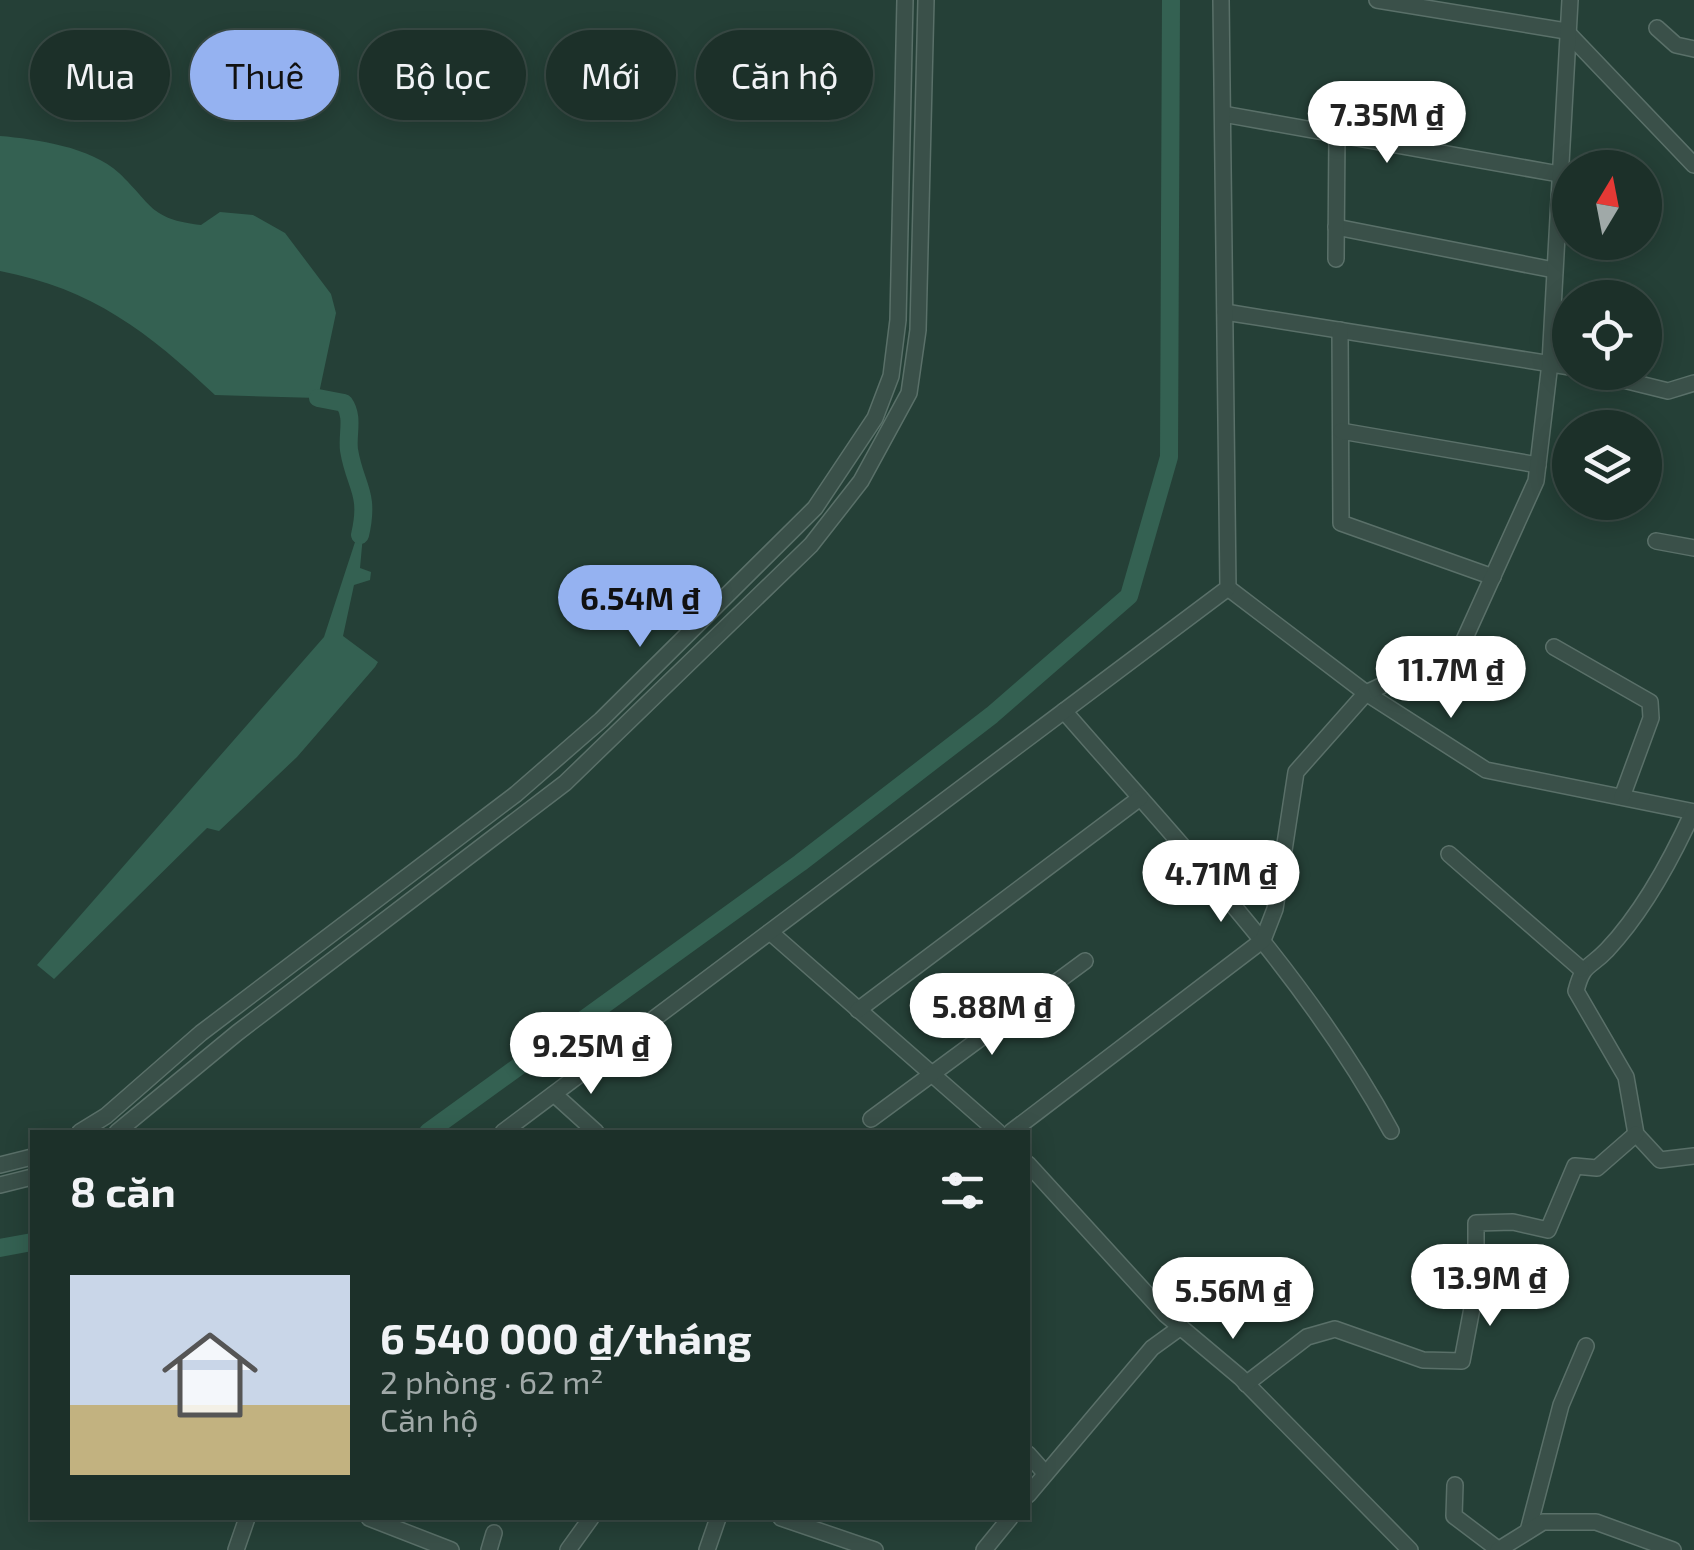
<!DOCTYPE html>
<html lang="vi">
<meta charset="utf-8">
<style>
body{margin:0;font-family:"Exo 2",sans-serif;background:#293c35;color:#f1f3f6;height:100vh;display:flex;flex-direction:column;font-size:38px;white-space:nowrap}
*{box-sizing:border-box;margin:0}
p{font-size:32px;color:#a0a9a8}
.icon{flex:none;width:55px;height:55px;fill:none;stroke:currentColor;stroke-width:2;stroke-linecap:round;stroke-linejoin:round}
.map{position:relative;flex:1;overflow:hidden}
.sheet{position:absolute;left:30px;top:1130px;width:1000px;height:390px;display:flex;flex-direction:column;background:#1c3029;border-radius:0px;box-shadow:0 5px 25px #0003,0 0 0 2px #3a4b46}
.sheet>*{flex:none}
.hud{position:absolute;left:30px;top:30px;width:1000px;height:90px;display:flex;gap:20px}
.needle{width:65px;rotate:10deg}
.fabs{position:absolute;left:1552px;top:150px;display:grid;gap:20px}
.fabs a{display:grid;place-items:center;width:110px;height:110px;border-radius:50%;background:#1c3029;box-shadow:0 5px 25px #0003,0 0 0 2px #3a4b46;font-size:50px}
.price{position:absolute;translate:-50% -85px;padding:0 22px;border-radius:35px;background:#fff;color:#222;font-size:32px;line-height:65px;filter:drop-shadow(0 2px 5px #0008)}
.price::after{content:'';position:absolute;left:50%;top:60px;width:30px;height:22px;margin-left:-15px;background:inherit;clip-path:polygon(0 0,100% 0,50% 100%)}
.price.on{background:#95b2f1;color:#111}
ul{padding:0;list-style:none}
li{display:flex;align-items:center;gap:30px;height:250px;padding:0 40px}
li span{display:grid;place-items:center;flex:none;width:280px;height:200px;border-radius:0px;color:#555}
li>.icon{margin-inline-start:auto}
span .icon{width:120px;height:120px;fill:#fffc;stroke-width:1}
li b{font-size:42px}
h2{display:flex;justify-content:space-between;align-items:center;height:120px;padding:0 40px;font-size:42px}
.chip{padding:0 35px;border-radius:45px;background:#1c3029;box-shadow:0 5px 25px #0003,0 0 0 2px #3a4b46;font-size:35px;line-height:90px}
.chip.on{background:#95b2f1;color:#111}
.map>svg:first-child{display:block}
.water{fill:#346152}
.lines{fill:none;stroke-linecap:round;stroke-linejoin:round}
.canal{stroke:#346152;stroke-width:18}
.minor-casing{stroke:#5a7069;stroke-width:18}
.minor{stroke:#3a5049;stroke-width:15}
</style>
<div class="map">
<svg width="1694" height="1550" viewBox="0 0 1694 1550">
<rect width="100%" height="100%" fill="#254037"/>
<g class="water">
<path d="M0,136C36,139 91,147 119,173C152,204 149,219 201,225L220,212L253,215L285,233L331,294L336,313L318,398L215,395C148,332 93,289 0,271Z"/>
<polygon points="363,535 360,568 371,572 370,580 354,585 343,636 378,662 375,667 297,757 219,831 207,828 54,979 37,965 324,637 357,536"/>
</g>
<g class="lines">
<g class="canal">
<path d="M318,398L344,403C354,417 347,434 349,450C355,487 370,492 360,535"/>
<polyline points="428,1132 800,863 992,715 1129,596 1169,457 1171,0"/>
<polyline points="0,1248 32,1242"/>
</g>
<g class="minor-casing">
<g id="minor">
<polyline points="1377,0 1566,31 1694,165"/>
<polyline points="1657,28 1676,45 1694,49"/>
<polyline points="1223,114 1559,174"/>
<polyline points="1336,227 1554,270"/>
<polyline points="1336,259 1337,134"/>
<polyline points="1225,312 1570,367"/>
<polyline points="1340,330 1341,523 1493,577"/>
<polyline points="1591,372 1668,391 1694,383"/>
<polyline points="1341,431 1538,465"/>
<polyline points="1656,541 1694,548"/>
<polyline points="1228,588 1366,693 1486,770 1694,812"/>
<polyline points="1554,647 1650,702 1651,718 1622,797"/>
<path d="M1064,711C1180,845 1306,974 1391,1131"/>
<path d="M1693,812C1672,858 1643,912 1607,950C1589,969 1583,963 1576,991L1626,1077L1636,1134L1660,1160L1694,1156"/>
<polyline points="1449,854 1581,969"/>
<polyline points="770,932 998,1132"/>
<polyline points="858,1010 1140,798"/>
<polyline points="554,1094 596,1132"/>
<polyline points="871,1119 1085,961"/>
<polyline points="80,1132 106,1116 201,1033 516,794 601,720 815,508 875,418 891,376 898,320 905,0"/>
<polyline points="117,1132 237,1033 565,783 811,545 861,481 909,393 918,330 926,0"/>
<polyline points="503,1132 1228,588 1221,0"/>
<polyline points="1011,1132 1263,940 1275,909 1296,772 1366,693 1460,649 1536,481 1550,363 1570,0"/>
<polyline points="1028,1164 1165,1314 1240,1377 1410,1550"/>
<polyline points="0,1165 32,1157"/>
<polyline points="0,1185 32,1177"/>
<polyline points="1246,1384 1307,1337 1335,1329 1423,1360 1462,1361 1476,1287 1476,1223 1513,1222 1548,1230 1575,1166 1597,1168 1636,1134"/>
<polyline points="1028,1454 1045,1473"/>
<polyline points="1455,1485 1454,1516 1499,1550"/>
<polyline points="1028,1495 1152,1348 1181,1327"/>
<polyline points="369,1518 451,1550"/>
<polyline points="781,1518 875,1550"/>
<polyline points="1528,1531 1561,1405 1586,1346"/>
<polyline points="236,1550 247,1518"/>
<polyline points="489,1550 494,1533"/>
<polyline points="568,1550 591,1518"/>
<polyline points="707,1550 718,1518"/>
<polyline points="984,1550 1010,1518"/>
<polyline points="1498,1550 1543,1522 1596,1522 1673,1550"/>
</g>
</g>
<use href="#minor" class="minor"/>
</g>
</svg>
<div class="fabs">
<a><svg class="needle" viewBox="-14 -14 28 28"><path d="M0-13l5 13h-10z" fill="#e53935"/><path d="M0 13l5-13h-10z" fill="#a0a9a8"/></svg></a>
<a><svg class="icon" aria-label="locate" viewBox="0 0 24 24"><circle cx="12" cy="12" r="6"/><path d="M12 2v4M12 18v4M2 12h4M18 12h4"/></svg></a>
<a><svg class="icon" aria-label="layers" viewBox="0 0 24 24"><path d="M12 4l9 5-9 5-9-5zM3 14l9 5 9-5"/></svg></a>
</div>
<b class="price" style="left:1387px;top:166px">7.35M ₫</b>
<b class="price on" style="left:640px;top:650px">6.54M ₫</b>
<b class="price" style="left:1451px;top:721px">11.7M ₫</b>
<b class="price" style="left:1221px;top:925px">4.71M ₫</b>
<b class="price" style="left:992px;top:1058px">5.88M ₫</b>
<b class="price" style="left:591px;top:1097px">9.25M ₫</b>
<b class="price" style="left:1490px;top:1329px">13.9M ₫</b>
<b class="price" style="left:1233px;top:1342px">5.56M ₫</b>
<div class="hud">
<a class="chip">Mua</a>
<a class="chip on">Thuê</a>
<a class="chip">Bộ lọc</a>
<a class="chip">Mới</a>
<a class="chip">Căn hộ</a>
</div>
<section class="sheet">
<h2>8 căn<svg class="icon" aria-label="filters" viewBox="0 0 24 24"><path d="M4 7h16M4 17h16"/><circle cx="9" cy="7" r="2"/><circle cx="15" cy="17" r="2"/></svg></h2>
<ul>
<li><span style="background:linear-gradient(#c9d6e8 65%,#c2b280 0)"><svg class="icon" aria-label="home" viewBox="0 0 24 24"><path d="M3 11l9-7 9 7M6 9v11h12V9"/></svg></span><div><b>6 540 000 ₫/tháng</b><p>2 phòng · 62 m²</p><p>Căn hộ</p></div></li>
</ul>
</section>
</div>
